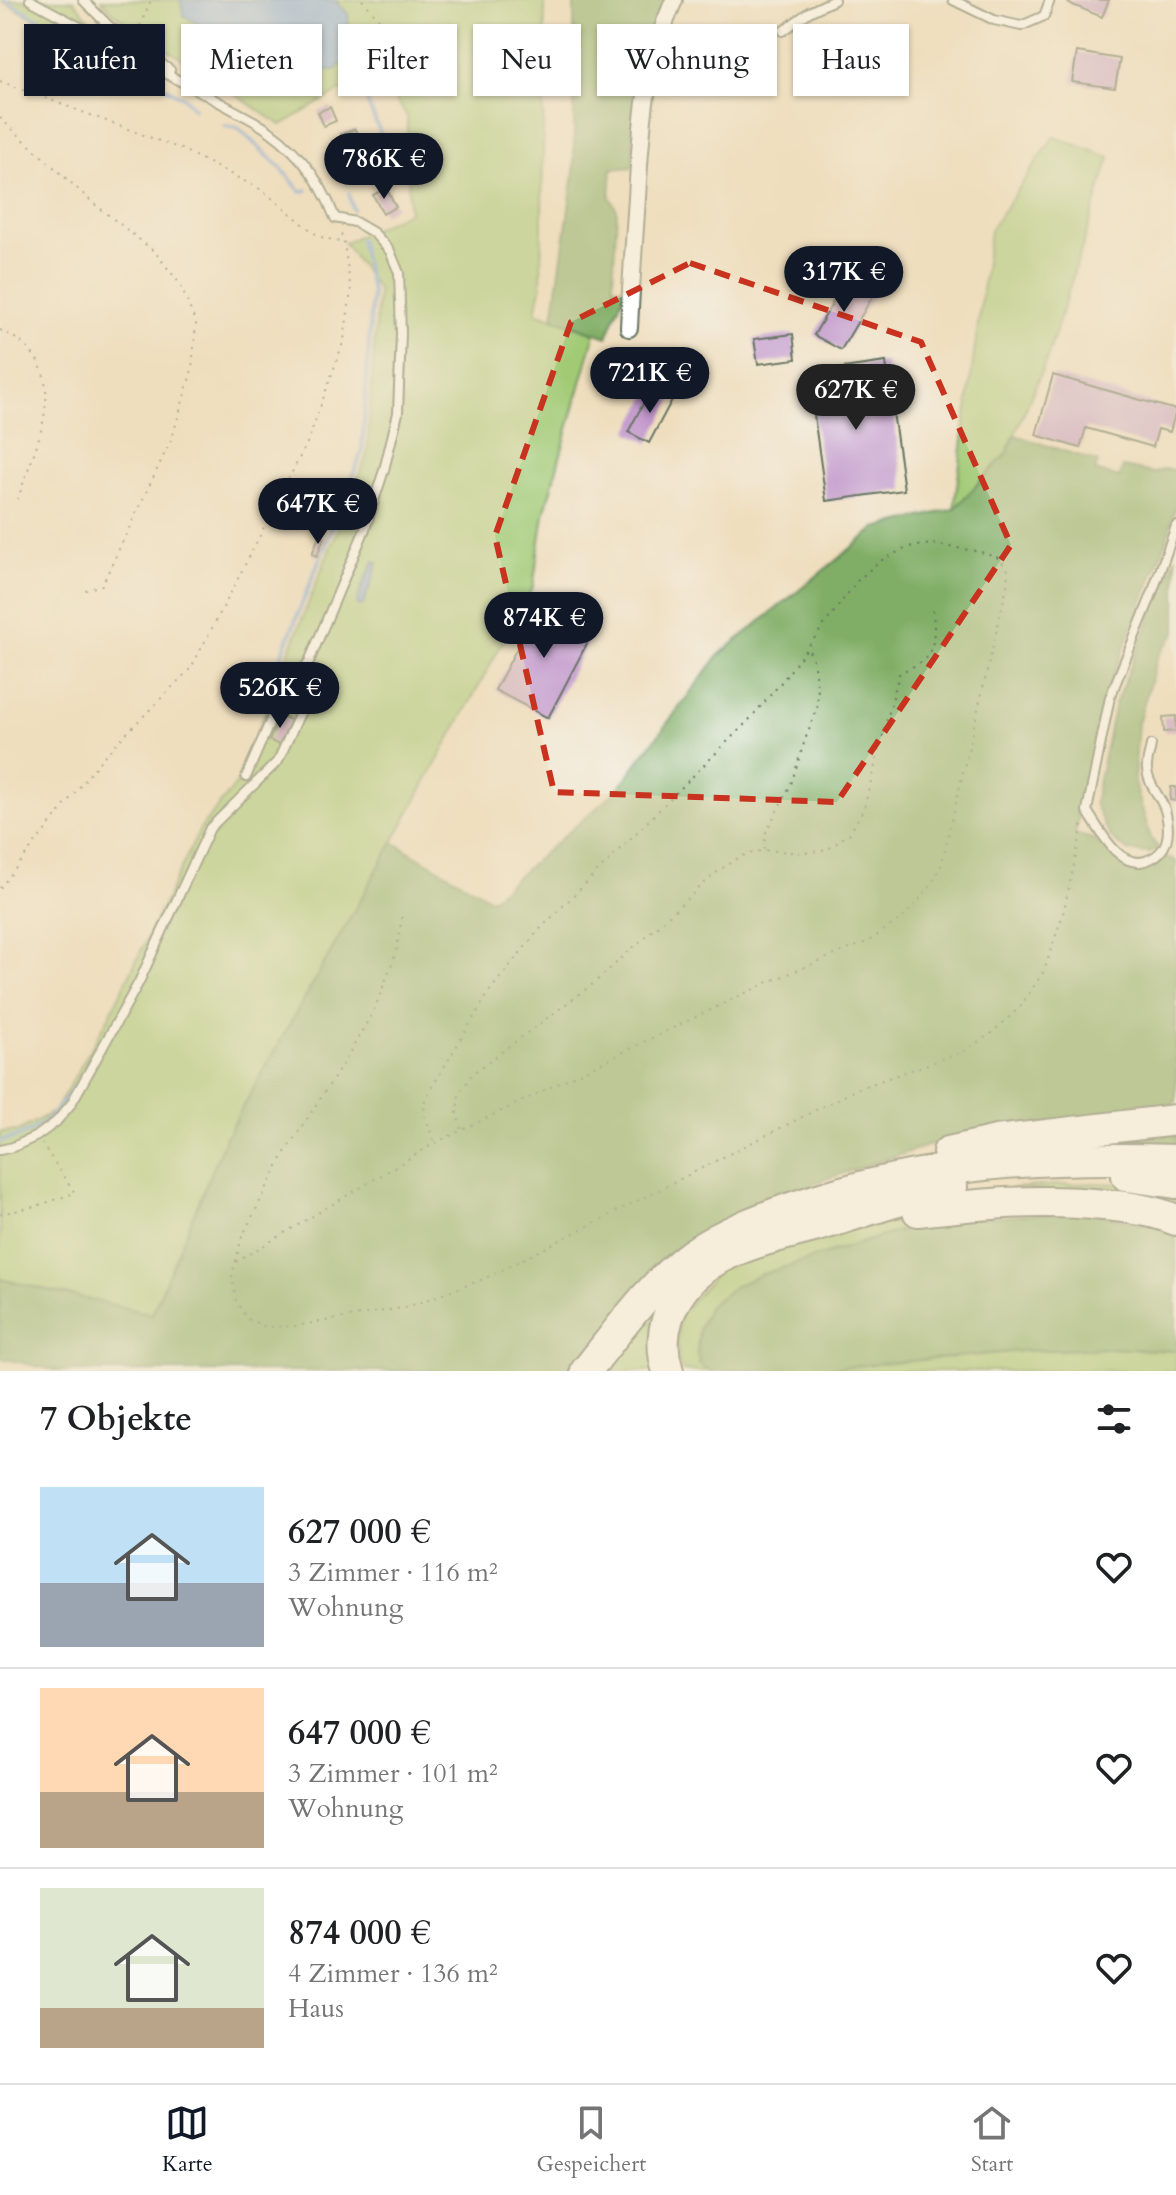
<!DOCTYPE html>
<html lang="de">
<meta charset="utf-8">
<style>
body{margin:0;font-family:Cardo,serif;background:#f6f6f6;color:#202124;height:100vh;display:flex;flex-direction:column;font-size:30px;white-space:nowrap}
*{box-sizing:border-box;margin:0}
p{font-size:26px;color:#757577}
.icon{flex:none;width:44px;height:44px;fill:none;stroke:currentColor;stroke-width:2;stroke-linecap:round;stroke-linejoin:round}
.map{position:relative;height:1371px;overflow:hidden}
.panel{display:flex;flex-direction:column;background:#fff;flex:1}
.panel>*{flex:none}
.guide{position:absolute;left:24px;top:24px;width:1128px;height:72px;display:flex;gap:16px}
.price{position:absolute;translate:-50% -68px;padding:0 18px;border-radius:28px;background:#111827;color:#fff;font-size:26px;line-height:52px;filter:drop-shadow(0 2px 4px #0008)}
.price::after{content:'';position:absolute;left:50%;top:48px;width:24px;height:18px;margin-left:-12px;background:inherit;clip-path:polygon(0 0,100% 0,50% 100%)}
.price.current{background:#222;color:#fff}
ul{padding:0;list-style:none}
li{display:flex;align-items:center;gap:24px;height:200px;padding:0 40px}
li+li{border-top:2px solid #e0e0e0}
li span{display:grid;place-items:center;flex:none;width:224px;height:160px;border-radius:0px;color:#555}
li>.icon{margin-inline-start:auto}
span .icon{width:96px;height:96px;fill:#fffc;stroke-width:1}
li b{font-size:34px}
h2{display:flex;justify-content:space-between;align-items:center;height:96px;padding:0 40px;font-size:34px}
.tag{padding:0 28px;border-radius:0px;background:#fff;box-shadow:0 2px 6px #0004;font-size:28px;line-height:72px}
.tag.current{background:#111827;color:#fff}
.tab-bar{display:flex;justify-content:space-around;align-items:center;height:112px;border-top:2px solid #e0e0e0;background:#fff;font-size:22px;color:#757577}
.tab-bar a{display:grid;justify-items:center;gap:4px}
.tab-bar .current{color:#111827}
.map>svg:first-child{display:block}
.green{fill:#a2ca75;stroke:#608454;stroke-width:2}
.forest{fill:#81ae66;stroke:#50764d;stroke-width:2}
.water{fill:#73a2dc;stroke:#497088;stroke-width:2}
.lines{fill:none;stroke-linecap:round;stroke-linejoin:round}
.stream{stroke:#73a2dc;stroke-width:4}
.building{fill:#c195ca}
.lane-casing{stroke:#687564;stroke-width:12}
.street-casing{stroke:#687564;stroke-width:20}
.highway-casing{stroke:#687564;stroke-width:34}
.path{stroke:#687564;stroke-width:2;stroke-dasharray:2 6;stroke-linecap:butt}
.lane{stroke:#fff;stroke-width:8}
.street{stroke:#fff;stroke-width:16}
.highway{stroke:#fff;stroke-width:30}
.marked{fill:none;stroke:#c8321e;stroke-width:6;stroke-dasharray:16 10;stroke-linejoin:round}
</style>
<div class="map">
<svg width="1176" height="1371" viewBox="0 0 1176 1371">
<rect width="100%" height="100%" fill="#f6f6f2"/>
<filter id="ink" filterUnits="userSpaceOnUse"><feTurbulence type="fractalNoise" baseFrequency=".0125" numOctaves="2"/><feDisplacementMap in="SourceGraphic" scale="16" xChannelSelector="R" yChannelSelector="G"/><feConvolveMatrix kernelMatrix="1 2 1 2 8 2 1 2 1" color-interpolation-filters="sRGB"/></filter>
<filter id="wash" filterUnits="userSpaceOnUse"><feTurbulence type="fractalNoise" baseFrequency=".006" numOctaves="4" result="noise"/><feDisplacementMap in="SourceGraphic" scale="32" xChannelSelector="R" yChannelSelector="G"/><feGaussianBlur stdDeviation="1.8" result="paint"/><feColorMatrix in="noise" values="0 0 0 0 0 0 0 0 0 0 0 0 0 0 0 0 0 1.4 0 .05"/><feComposite in="paint" operator="in"/></filter>
<g filter="url(#wash)">
<rect width="100%" height="100%" fill="#efdebe"/>
<g class="green">
<polygon points="0,0 73,0 97,28 124,66"/>
<polygon points="101,0 545,0 541,288 536,312 595,333 544,514 533,587 393,842 226,1137 152,1315 0,1279 0,1132 18,1131 55,1111 110,1015 200,829 237,783 367,455 378,290 344,243 409,212 407,116 375,71 281,125 116,15"/>
<polygon points="1054,137 1110,157 1048,356 1007,453 954,510 990,230"/>
<polygon points="1090,1183 1123,1184 1176,1193 1176,1201 1153,1194 1151,1200 1012,1188"/>
<polygon points="915,1219 930,1221 760,1275 733,1287 699,1363 710,1371 683,1371 679,1363 677,1342 679,1315 721,1268 843,1230"/>
<polygon points="646,1322 654,1322 655,1371 603,1371"/>
<polygon points="1109,1348 1176,1351 1176,1371 800,1371 1022,1351"/>
</g>
<g class="forest">
<path d="M574,0H665C642,53 632,109 633,167L612,169L610,197L617,210L613,286L626,288L607,337L553,318L574,173Z"/>
<polygon points="1015,435 1098,462 1095,471 1119,478 1123,467 1154,473 1165,469 1176,470 1176,505 1166,543 1103,701 1075,834 1097,840 1125,864 1153,865 1166,857 1176,861 1176,1102 1164,1107 955,1137 832,1177 756,1208 582,1353 565,1371 59,1371 0,1358 0,1279 152,1314 226,1137 393,842 491,899 616,791 719,655 876,528 954,509 1007,453"/>
<polygon points="1176,556 1176,632 1158,656 1138,723 1134,781 1151,838 1158,848 1150,853 1128,851 1113,840 1105,827 1094,803 1115,704"/>
<polygon points="1176,1134 1176,1149 1077,1146"/>
<polygon points="1084,1211 1169,1230 1176,1236 1176,1351 1109,1348 1022,1351 800,1371 710,1371 699,1364 697,1352 699,1329 708,1307 733,1287 760,1275 930,1221"/>
</g>
<g class="water">
<polygon points="180,0 335,0 348,14 350,37 348,59 335,70 305,69 281,58 255,52 211,32 184,15"/>
<polygon points="374,561 378,563 363,605 360,606 357,604 361,589"/>
</g>
<g class="lines">
<g class="stream">
<polyline points="4,0 185,98 194,109"/>
<polyline points="225,126 238,128 281,168 301,192 307,190"/>
<polyline points="337,174 382,153 380,132 359,83"/>
<polyline points="349,194 353,210"/>
<polyline points="264,700 362,452 372,293 360,240"/>
<path d="M0,1141C37,1135 54,1116 74,1087"/>
</g>
</g>
<g id="blocks">
<g class="building">
<polygon points="1069,0 1109,0 1102,17 1068,3"/>
<polygon points="1077,52 1120,59 1115,88 1072,82"/>
<polygon points="330,107 336,121 324,126 318,112"/>
<polygon points="355,129 360,143 346,148 341,134"/>
<polygon points="374,168 377,174 369,179 365,173"/>
<polygon points="386,188 396,207 383,214 373,195"/>
<polygon points="847,278 874,294 841,350 814,335"/>
<polygon points="793,334 796,359 758,364 754,339"/>
<polygon points="886,362 904,490 826,501 808,373"/>
<polygon points="1053,375 1176,410 1170,432 1158,429 1153,447 1086,428 1080,448 1036,435"/>
<polygon points="652,387 673,398 649,443 628,432"/>
<polygon points="319,536 324,538 317,556 312,554"/>
<polygon points="541,602 594,630 548,718 495,690"/>
<polygon points="281,716 291,720 279,745 269,740"/>
<polygon points="1176,716 1176,731 1164,732 1163,717"/>
<polygon points="1171,787 1176,787 1176,801 1170,800"/>
</g>
</g>
</g>
<g filter="url(#ink)">
<use href="#blocks" fill-opacity="0" stroke="#687564" stroke-width="2"/>
<g class="lines">
<g class="lane-casing">
<g id="lane">
<polyline points="83,0 109,26 170,70"/>
<polyline points="953,0 994,20 1021,26 1044,16 1050,0"/>
<polyline points="783,31 809,12 834,0"/>
<path d="M1151,745C1150,753 1146,762 1147,770C1148,785 1161,797 1165,810C1171,832 1169,854 1145,861C1118,869 1099,828 1087,811L1110,697L1150,599L1176,526"/>
<polyline points="246,777 287,683 307,665"/>
<path d="M0,1150L13,1147L37,1136L56,1122L71,1104L139,982L210,828L278,761L300,713L308,664L365,529L384,470L398,413L401,333L399,273L390,251L374,233L355,222L335,218C319,175 293,144 254,121L30,0"/>
</g>
</g>
<g class="street-casing">
<path id="street" d="M629,328C631,285 634,241 637,198C641,127 644,67 674,0"/>
</g>
<g class="highway-casing">
<g id="highway">
<polyline points="948,1152 996,1141 1176,1120"/>
<polyline points="1127,1176 1176,1183"/>
<path d="M918,1211C980,1204 1041,1198 1104,1205C1128,1207 1153,1210 1176,1220"/>
<path d="M586,1371C619,1330 649,1286 692,1254C724,1232 761,1218 797,1206C925,1162 1042,1156 1176,1160"/>
<path d="M668,1371C662,1353 662,1335 668,1317C693,1246 772,1241 834,1221C873,1209 911,1195 952,1187"/>
</g>
</g>
<g class="path">
<path d="M362,0C392,31 402,55 416,96"/>
<polyline points="137,33 151,0"/>
<polyline points="0,81 181,149 262,190 318,236 343,243"/>
<polyline points="0,118 92,202 155,252 180,284 196,324 192,370 172,438 102,585 82,591"/>
<path d="M0,330C79,366 37,439 18,499"/>
<polyline points="764,849 766,832 791,784 805,740 817,710 818,692 813,660 808,648"/>
<polyline points="0,888 103,757 191,668 227,600 308,441 344,340 351,291 344,243 340,230"/>
<polyline points="402,917 396,953 375,1008 345,1061 284,1154 242,1237 232,1275 236,1301 247,1319 267,1327 296,1326 407,1307 484,1279 857,1089 962,1052 992,1033 1020,1007 1044,971 1063,914 1083,824"/>
<path d="M461,1129L457,1114L459,1094L473,1073L593,984L718,871L742,856L764,850L802,853L827,850L850,833L864,808L899,674C907,668 917,666 924,660C936,652 935,621 932,608"/>
<polyline points="0,1214 33,1207 75,1193 42,1144"/>
<polyline points="236,1262 435,1143 766,983 869,941 905,916 930,887 941,866 1007,586 1008,570 999,558 981,552 932,544 908,547 880,561 857,581 784,679 749,720 538,931 491,989 425,1099 424,1115 435,1143"/>
</g>
<use href="#lane" class="lane"/>
<use href="#street" class="street"/>
<use href="#highway" class="highway"/>
</g>
</g>
<path d="M0 0H1176V1371H0ZM690,263L921,342L1011,545L837,802L554,792L495,536L571,322Z" fill="#efdebe" fill-opacity=".55" fill-rule="evenodd"/>
<path class="marked" d="M690,263L921,342L1011,545L837,802L554,792L495,536L571,322Z"/>
</svg>
<b class="price" style="left:384px;top:201px">786K €</b>
<b class="price" style="left:844px;top:314px">317K €</b>
<b class="price" style="left:650px;top:415px">721K €</b>
<b class="price current" style="left:856px;top:432px">627K €</b>
<b class="price" style="left:318px;top:546px">647K €</b>
<b class="price" style="left:544px;top:660px">874K €</b>
<b class="price" style="left:280px;top:730px">526K €</b>
<div class="guide">
<a class="tag current">Kaufen</a>
<a class="tag">Mieten</a>
<a class="tag">Filter</a>
<a class="tag">Neu</a>
<a class="tag">Wohnung</a>
<a class="tag">Haus</a>
</div>
</div>
<section class="panel">
<h2>7 Objekte<svg class="icon" aria-label="filters" viewBox="0 0 24 24"><path d="M4 7h16M4 17h16"/><circle cx="9" cy="7" r="2"/><circle cx="15" cy="17" r="2"/></svg></h2>
<ul>
<li><span style="background:linear-gradient(#bfe0f5 60%,#9aa5b1 0)"><svg class="icon" aria-label="home" viewBox="0 0 24 24"><path d="M3 11l9-7 9 7M6 9v11h12V9"/></svg></span><div><b>627 000 €</b><p>3 Zimmer · 116 m²</p><p>Wohnung</p></div><svg class="icon" aria-label="heart" viewBox="0 0 24 24"><path d="M12 20l-8-8c-3-5 5-10 8-4 3-6 11-1 8 4z"/></svg></li>
<li><span style="background:linear-gradient(#ffd9b3 65%,#b9a48a 0)"><svg class="icon" aria-label="home" viewBox="0 0 24 24"><path d="M3 11l9-7 9 7M6 9v11h12V9"/></svg></span><div><b>647 000 €</b><p>3 Zimmer · 101 m²</p><p>Wohnung</p></div><svg class="icon" aria-label="heart" viewBox="0 0 24 24"><path d="M12 20l-8-8c-3-5 5-10 8-4 3-6 11-1 8 4z"/></svg></li>
<li><span style="background:linear-gradient(#dfe7d0 75%,#b9a48a 0)"><svg class="icon" aria-label="home" viewBox="0 0 24 24"><path d="M3 11l9-7 9 7M6 9v11h12V9"/></svg></span><div><b>874 000 €</b><p>4 Zimmer · 136 m²</p><p>Haus</p></div><svg class="icon" aria-label="heart" viewBox="0 0 24 24"><path d="M12 20l-8-8c-3-5 5-10 8-4 3-6 11-1 8 4z"/></svg></li>
</ul>
</section>
<nav class="tab-bar">
<a class="current"><svg class="icon" aria-label="map" viewBox="0 0 24 24"><path d="M3 6l6-2 6 2 6-2v14l-6 2-6-2-6 2zM9 4v14M15 6v14"/></svg>Karte</a>
<a><svg class="icon" aria-label="saved" viewBox="0 0 24 24"><path d="M7 4h10v16l-5-4-5 4z"/></svg>Gespeichert</a>
<a><svg class="icon" aria-label="home" viewBox="0 0 24 24"><path d="M3 11l9-7 9 7M6 9v11h12V9"/></svg>Start</a>
</nav>
